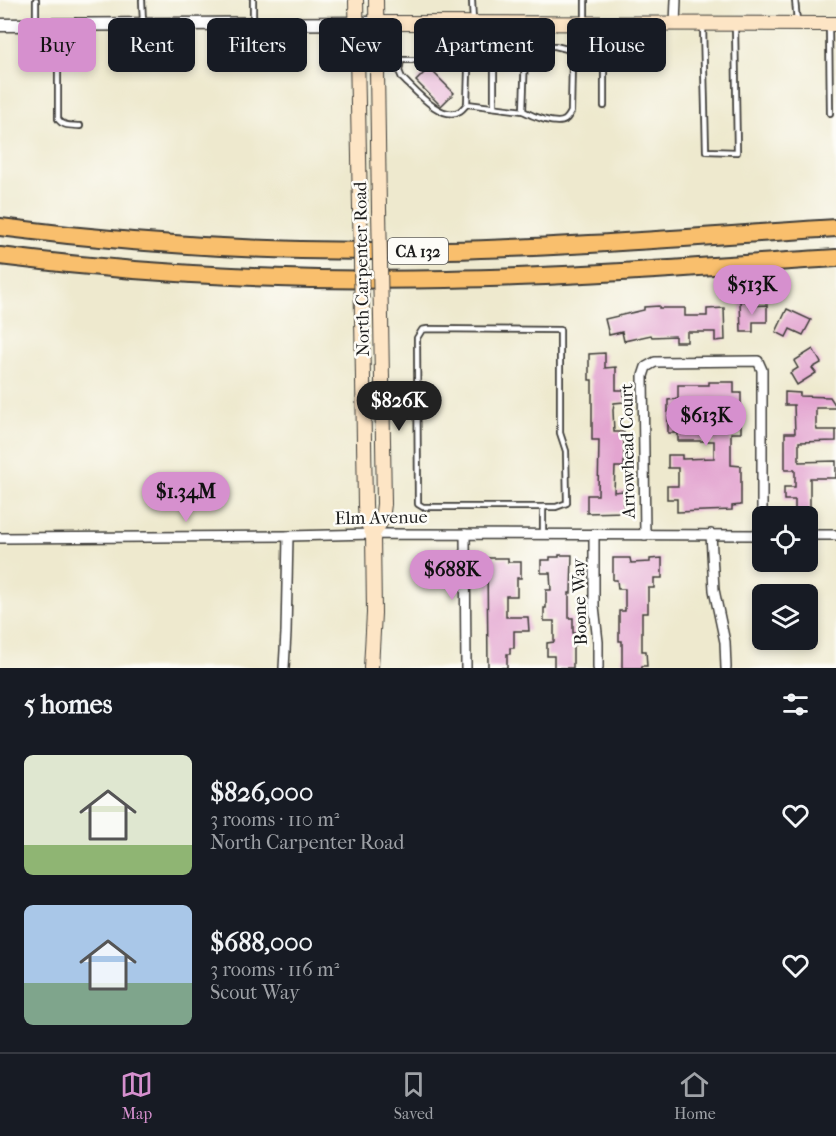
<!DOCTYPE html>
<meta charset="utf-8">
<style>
body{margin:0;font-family:"IM FELL French Canon",serif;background:#242831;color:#f1f3f6;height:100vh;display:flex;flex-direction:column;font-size:22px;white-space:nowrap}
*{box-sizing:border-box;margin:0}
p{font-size:20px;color:#9ea1a6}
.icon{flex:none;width:33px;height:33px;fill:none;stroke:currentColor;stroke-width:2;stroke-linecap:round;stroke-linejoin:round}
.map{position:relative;height:668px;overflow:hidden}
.sheet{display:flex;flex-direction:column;background:#171b24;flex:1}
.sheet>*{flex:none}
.banner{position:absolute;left:18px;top:18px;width:801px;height:54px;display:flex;gap:12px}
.controls{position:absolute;left:752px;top:506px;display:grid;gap:12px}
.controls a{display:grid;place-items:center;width:66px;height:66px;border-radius:9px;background:#171b24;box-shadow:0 3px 9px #0003;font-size:30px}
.price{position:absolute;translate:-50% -51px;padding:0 14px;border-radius:21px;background:#d690ce;color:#111;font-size:20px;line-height:39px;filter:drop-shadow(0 2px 3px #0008)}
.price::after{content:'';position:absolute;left:50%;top:36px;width:18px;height:14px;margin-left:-9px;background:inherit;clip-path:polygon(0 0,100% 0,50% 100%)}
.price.selected{background:#222;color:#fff}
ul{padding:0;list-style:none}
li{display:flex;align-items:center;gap:18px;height:150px;padding:0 24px}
li span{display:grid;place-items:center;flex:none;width:168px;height:120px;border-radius:9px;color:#555}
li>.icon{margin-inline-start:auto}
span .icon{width:72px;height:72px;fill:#fffc;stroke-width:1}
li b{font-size:26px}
h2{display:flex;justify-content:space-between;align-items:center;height:72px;padding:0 24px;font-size:26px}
.chip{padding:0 21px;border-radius:9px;background:#171b24;box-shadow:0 3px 9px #0003;font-size:21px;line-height:54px}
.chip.selected{background:#d690ce;color:#111}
.dock{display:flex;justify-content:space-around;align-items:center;height:84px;border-top:2px solid #363941;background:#171b24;font-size:16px;color:#9ea1a6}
.dock a{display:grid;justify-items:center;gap:3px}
.dock .selected{color:#d690ce}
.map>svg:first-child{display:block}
.building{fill:#e3a4d0}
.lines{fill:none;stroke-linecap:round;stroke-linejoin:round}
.service-casing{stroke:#3c3b37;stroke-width:8}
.minor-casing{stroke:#3c3b37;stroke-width:12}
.tertiary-casing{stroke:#3c3b37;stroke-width:15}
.secondary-casing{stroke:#3c3b37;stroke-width:16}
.motorway-casing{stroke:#3c3b37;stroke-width:20}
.service{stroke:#fff;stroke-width:4.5}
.minor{stroke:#fff;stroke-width:9}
.tertiary{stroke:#fff;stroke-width:12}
.secondary{stroke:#fde5c5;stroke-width:14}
.motorway{stroke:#f9bf6d;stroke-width:16}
.secondary-bridge-casing{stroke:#3c3b37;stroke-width:16;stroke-linecap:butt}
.secondary-bridge{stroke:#fde5c5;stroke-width:14}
.labels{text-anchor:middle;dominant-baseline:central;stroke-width:5;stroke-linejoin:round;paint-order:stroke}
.shield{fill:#fdfcf7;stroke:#605f5e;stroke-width:1.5}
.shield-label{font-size:16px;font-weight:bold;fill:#1c1c1c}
.street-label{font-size:18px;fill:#1c1c1c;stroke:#fdfcf7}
</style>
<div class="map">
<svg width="836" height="668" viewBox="0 0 836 668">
<rect width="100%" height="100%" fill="#fdfcf7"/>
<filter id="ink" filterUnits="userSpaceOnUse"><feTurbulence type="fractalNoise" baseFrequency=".0167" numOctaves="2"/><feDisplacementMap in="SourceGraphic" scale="12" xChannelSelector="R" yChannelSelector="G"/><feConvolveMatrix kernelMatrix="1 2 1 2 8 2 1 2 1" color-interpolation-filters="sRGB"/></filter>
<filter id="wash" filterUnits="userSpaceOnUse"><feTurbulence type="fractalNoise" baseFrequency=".008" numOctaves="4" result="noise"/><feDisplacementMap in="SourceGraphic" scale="24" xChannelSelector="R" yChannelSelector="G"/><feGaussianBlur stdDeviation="1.35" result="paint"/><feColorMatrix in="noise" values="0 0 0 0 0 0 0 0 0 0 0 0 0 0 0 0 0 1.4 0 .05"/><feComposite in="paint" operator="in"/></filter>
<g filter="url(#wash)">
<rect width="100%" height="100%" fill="#eee9ce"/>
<g id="blocks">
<g class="building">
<polygon points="429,68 454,93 441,106 416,81"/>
<polygon points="740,301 749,301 749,306 767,305 767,322 753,322 753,332 741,332"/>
<polygon points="659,306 659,308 685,308 685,316 707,316 707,309 724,308 725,340 715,341 715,332 687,332 687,342 675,342 675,336 652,337 651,335 624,341 622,332 609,335 605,319 644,310 644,307"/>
<polygon points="787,309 811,320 803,335 790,329 786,337 776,332"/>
<polygon points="813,349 821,363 812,368 816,373 797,385 790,373 798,368 794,361"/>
<polygon points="605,353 605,368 616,367 616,390 624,390 624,402 614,403 613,410 614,432 624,432 624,467 615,467 614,492 624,491 624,512 587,513 587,495 598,495 599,440 592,440 592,380 589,380 589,354"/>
<polygon points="709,382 734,382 734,393 741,393 741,433 731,433 731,465 741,466 741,505 732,506 732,510 677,512 677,499 667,499 667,486 678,486 678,468 668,468 668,455 682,455 682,459 714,458 714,441 678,441 678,433 668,433 668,400 678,399 678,385 709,385"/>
<polygon points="785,392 800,393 800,396 830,397 836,406 836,408 816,408 816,425 817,430 836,430 836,441 799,442 799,462 836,461 836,478 810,478 810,513 795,514 795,500 784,500 784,487 795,487 795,470 785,470 785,433 795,433 794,405 785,405"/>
<polygon points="559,555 572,555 571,593 569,593 569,618 573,618 573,633 575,633 575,645 573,645 573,668 554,668 554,656 547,656 547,643 554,642 554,621 544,621 544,608 546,608 546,590 551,590 550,573 541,573 541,560 550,560 550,557 559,557"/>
<polygon points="487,558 508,558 508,562 521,562 521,578 517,578 517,596 506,596 506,617 528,617 529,631 514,631 514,648 510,648 510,654 507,654 507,668 488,668"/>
<polygon points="613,558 630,558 631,563 650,562 650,559 662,558 662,578 654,578 654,588 648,588 648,613 642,613 642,651 646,651 647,666 642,666 642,668 622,668 622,641 619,641 619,611 625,611 625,589 618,589 617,580 613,580"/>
</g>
</g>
</g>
<g filter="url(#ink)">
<use href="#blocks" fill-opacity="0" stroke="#3c3b37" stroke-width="1.5"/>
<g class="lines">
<g class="service-casing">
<g id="service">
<polyline points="36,0 36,24"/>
<polyline points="142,0 143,22"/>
<polyline points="253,0 253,21"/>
<polyline points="472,0 473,23 469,38 467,104 523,111 526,26"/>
<polyline points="795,0 797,21"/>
<polyline points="585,21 585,0"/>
<path d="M67,25L60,48L58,63V119C63,127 72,125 80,126"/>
<polyline points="604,26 604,106"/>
<polyline points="703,26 706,151 737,152 735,25"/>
<polyline points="829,27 830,113"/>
<polyline points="494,59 494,107"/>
<path d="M467,104C465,106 463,109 460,111C442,123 414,89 402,78L399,71L401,60H469L526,58"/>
<path d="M523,111C532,116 557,126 565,120C568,118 569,115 571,112L572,62L571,54L567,49L555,46H526"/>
<polygon points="427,329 560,330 560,433 566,451 567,503 556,507 423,507 418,504 417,338 422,330"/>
<polyline points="543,507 543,534"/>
</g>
</g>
<g class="minor-casing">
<g id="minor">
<polyline points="675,24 676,0"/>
<polyline points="465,534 466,668"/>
<polyline points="594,534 594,606 598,642 598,668"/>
<polyline points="711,534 714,590 725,642 726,668"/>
<polyline points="645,535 643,376 646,367 655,362 758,361 762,370 762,535"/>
<polyline points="807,535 836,535"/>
<polyline points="0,538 288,536 373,534 762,535"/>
<polyline points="284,668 286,633 288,536"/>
</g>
</g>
<g class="tertiary-casing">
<polyline id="tertiary" points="0,25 376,23"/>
</g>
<g class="secondary-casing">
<g id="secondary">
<polyline points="356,0 360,209"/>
<polyline points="376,0 379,209"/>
<polyline points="376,23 836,24"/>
<polyline points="362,317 365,505 366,520 373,534 374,613 371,668"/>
<polyline points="373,534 382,520 384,504 381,317"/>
</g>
</g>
<g class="motorway-casing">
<g id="motorway">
<path d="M0,227C148,246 298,254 447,250C577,247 707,236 836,228"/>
<path d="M0,256C148,275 298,282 447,279C577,277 707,266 836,258"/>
</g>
</g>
<use href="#service" class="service"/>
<use href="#minor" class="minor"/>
<use href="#tertiary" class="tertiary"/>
<use href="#secondary" class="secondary"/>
<use href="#motorway" class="motorway"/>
<g class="secondary-bridge-casing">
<g id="secondary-bridge">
<polyline points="360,209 362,317"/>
<polyline points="379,209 381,317"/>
</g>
</g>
<use href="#secondary-bridge" class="secondary-bridge"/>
</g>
</g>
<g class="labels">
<rect class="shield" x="388" y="238" width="60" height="26" rx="4.5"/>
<g class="shield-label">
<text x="418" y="251">CA 132</text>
</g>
<g class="street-label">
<text transform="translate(362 269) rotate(-91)">North Carpenter Road</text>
<text transform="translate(628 451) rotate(-91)">Arrowhead Court</text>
<text transform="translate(381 518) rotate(-1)">Elm Avenue</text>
<text transform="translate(580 602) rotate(-92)">Boone Way</text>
</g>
</g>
</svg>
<div class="controls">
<a><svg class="icon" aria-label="locate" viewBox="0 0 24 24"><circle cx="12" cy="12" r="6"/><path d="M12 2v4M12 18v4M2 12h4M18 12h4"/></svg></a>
<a><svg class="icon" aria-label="layers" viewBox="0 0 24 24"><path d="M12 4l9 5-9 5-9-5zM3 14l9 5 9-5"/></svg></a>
</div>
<b class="price" style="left:752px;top:316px">$513K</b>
<b class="price selected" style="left:399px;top:432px">$826K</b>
<b class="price" style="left:706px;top:447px">$613K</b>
<b class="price" style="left:186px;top:523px">$1.34M</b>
<b class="price" style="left:452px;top:601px">$688K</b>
<div class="banner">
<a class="chip selected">Buy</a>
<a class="chip">Rent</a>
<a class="chip">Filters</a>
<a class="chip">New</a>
<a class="chip">Apartment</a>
<a class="chip">House</a>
</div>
</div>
<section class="sheet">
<h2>5 homes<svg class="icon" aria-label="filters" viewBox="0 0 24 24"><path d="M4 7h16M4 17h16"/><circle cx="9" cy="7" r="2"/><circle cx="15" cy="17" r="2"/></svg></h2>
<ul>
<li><span style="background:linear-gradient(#dfe7d0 75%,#8fb573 0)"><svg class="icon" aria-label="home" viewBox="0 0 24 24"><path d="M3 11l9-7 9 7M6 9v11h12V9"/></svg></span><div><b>$826,000</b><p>3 rooms · 110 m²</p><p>North Carpenter Road</p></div><svg class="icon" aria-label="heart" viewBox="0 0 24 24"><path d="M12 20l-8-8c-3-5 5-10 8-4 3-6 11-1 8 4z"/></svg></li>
<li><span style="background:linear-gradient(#a9c7e8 65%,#7fa58c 0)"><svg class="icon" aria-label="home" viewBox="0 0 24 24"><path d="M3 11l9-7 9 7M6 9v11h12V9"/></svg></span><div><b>$688,000</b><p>3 rooms · 116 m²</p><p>Scout Way</p></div><svg class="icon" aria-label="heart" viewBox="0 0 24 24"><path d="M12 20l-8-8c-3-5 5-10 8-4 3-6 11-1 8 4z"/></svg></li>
</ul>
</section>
<nav class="dock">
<a class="selected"><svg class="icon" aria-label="map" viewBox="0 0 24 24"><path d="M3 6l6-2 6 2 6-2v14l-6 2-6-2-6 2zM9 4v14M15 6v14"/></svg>Map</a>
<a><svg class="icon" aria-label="saved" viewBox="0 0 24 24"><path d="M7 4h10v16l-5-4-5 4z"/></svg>Saved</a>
<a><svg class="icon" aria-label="home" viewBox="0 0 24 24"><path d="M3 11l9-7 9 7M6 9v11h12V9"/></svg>Home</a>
</nav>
